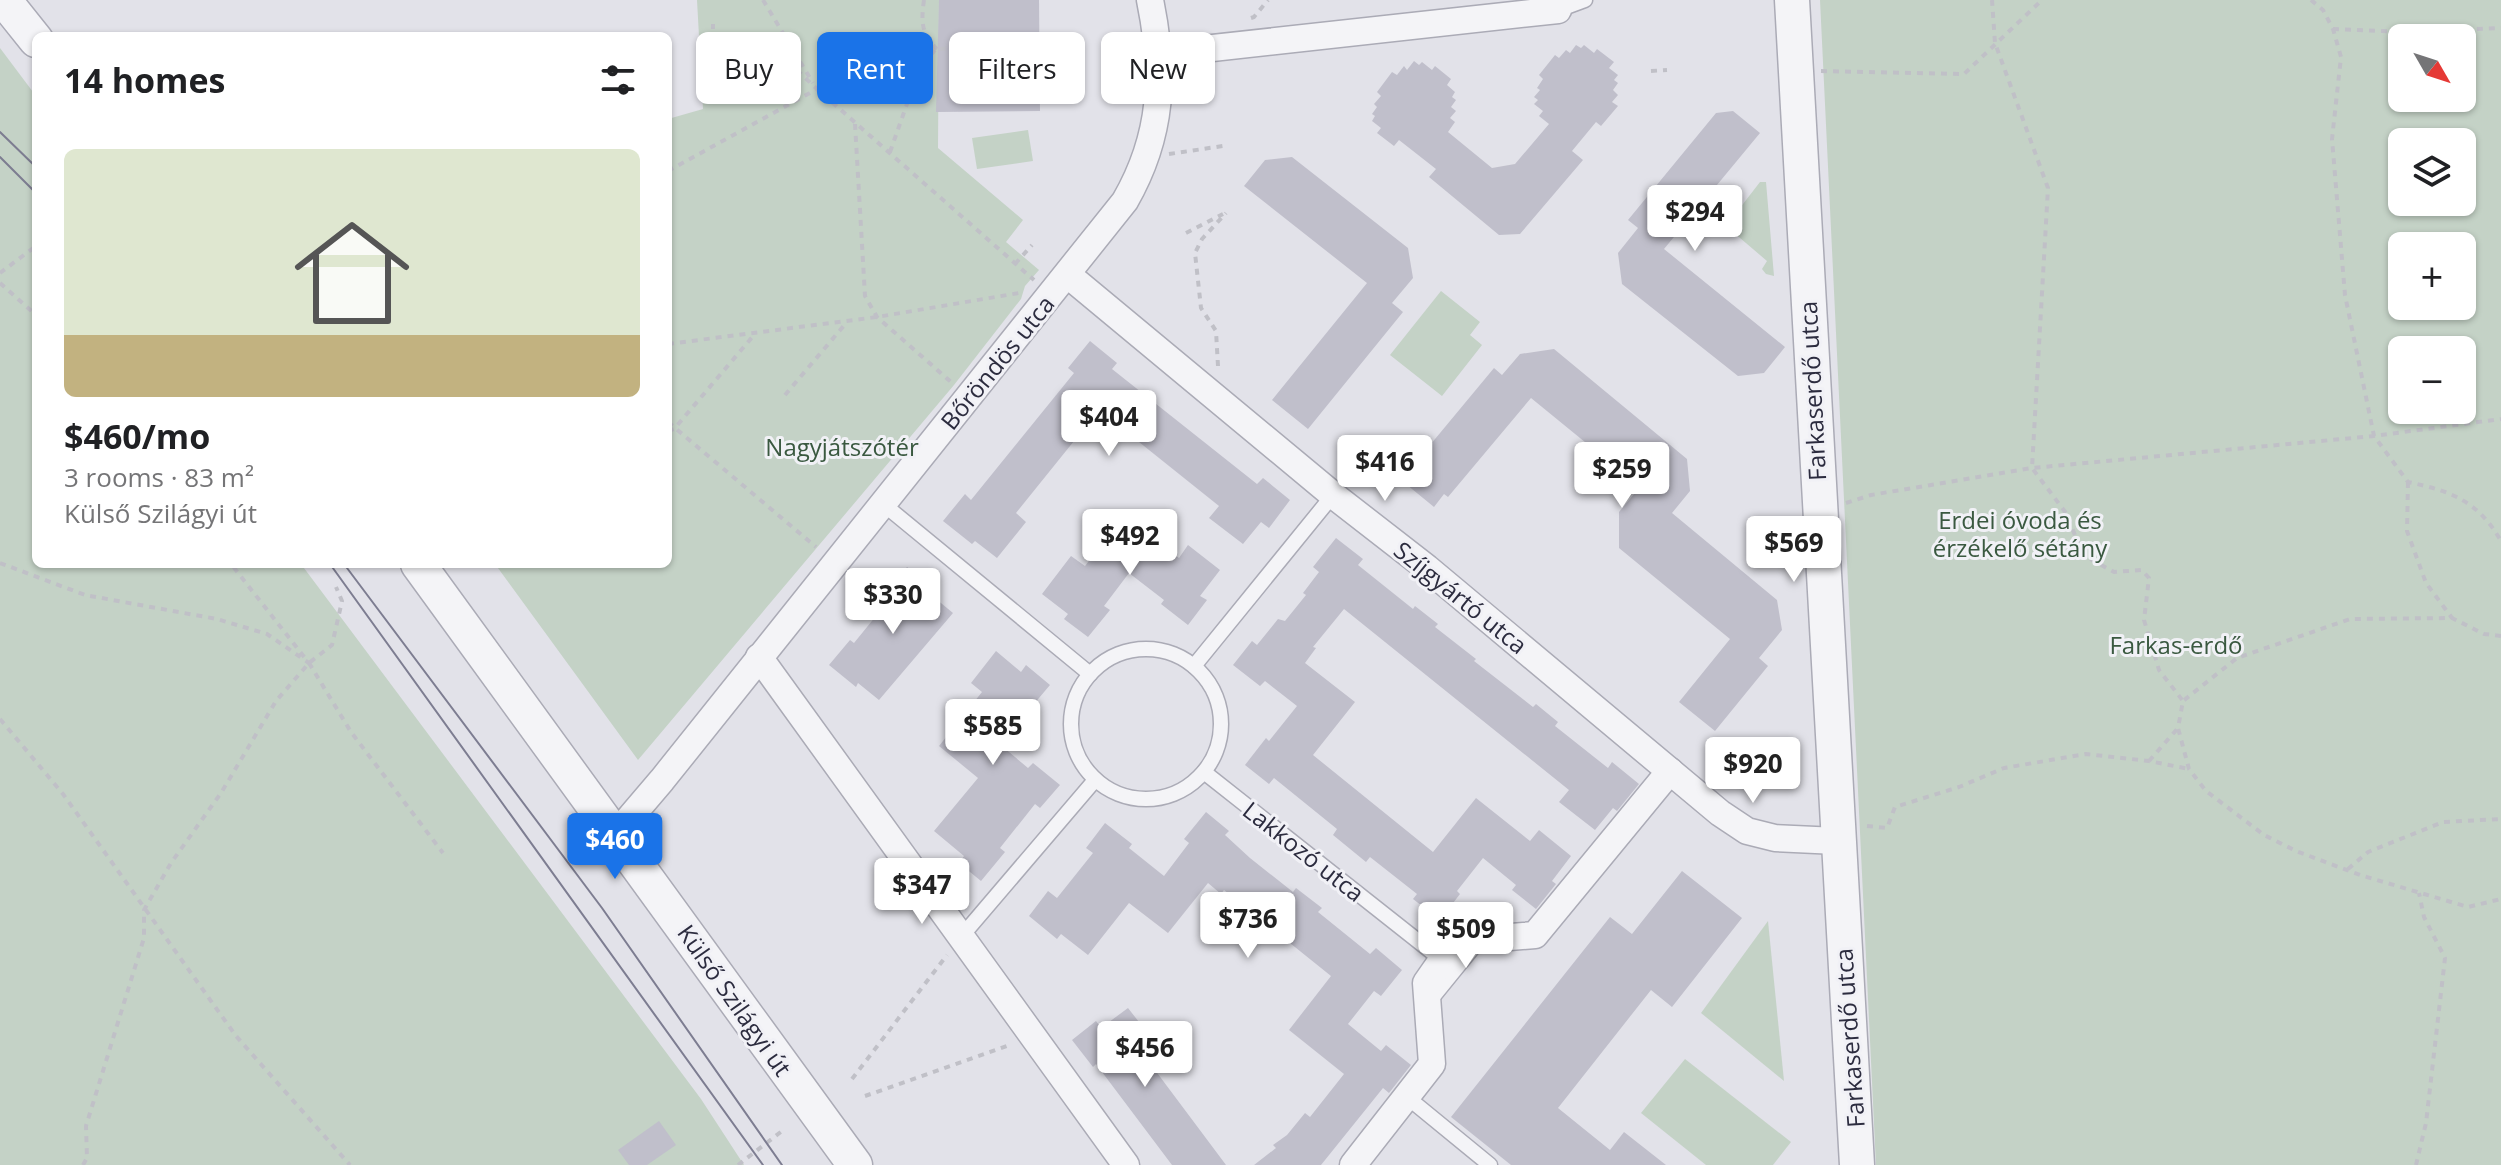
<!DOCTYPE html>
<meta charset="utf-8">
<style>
body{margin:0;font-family:"Open Sans",sans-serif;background:#f6f6f6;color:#202124;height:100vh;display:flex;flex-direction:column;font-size:30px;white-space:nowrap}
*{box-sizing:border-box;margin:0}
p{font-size:26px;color:#757577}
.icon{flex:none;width:44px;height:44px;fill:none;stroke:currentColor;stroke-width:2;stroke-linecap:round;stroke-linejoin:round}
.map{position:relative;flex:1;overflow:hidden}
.side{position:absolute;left:32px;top:32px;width:640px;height:536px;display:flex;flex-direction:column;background:#fff;border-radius:12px;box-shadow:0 2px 6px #0004}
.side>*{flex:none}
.top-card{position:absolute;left:696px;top:32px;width:760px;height:72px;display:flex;gap:16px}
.needle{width:52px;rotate:129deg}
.buttons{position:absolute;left:2388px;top:24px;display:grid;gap:16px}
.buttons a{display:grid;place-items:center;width:88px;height:88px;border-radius:12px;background:#fff;box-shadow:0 2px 6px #0004;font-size:40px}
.price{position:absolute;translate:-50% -68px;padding:0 18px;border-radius:8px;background:#fff;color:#222;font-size:26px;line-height:52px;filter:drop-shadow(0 2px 4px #0008)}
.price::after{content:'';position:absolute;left:50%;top:48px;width:24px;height:18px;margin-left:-12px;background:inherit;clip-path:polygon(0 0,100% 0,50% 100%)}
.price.active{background:#1a73e8;color:#fff}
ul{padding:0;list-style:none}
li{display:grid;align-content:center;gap:16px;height:424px;padding:0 32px}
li+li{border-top:2px solid #e0e0e0}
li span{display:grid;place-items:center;height:248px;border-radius:12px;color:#555}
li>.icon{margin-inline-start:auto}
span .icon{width:144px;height:144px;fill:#fffc;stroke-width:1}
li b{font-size:34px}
h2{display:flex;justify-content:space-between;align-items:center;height:96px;padding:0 32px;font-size:34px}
.chip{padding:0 28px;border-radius:12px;background:#fff;box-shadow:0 2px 6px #0004;font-size:28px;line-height:72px}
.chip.active{background:#1a73e8;color:#fff}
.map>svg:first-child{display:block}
.green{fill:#c4d2c6;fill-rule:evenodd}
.building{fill:#c0bfcb}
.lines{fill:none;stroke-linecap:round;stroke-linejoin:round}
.service-casing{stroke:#ababb6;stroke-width:17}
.minor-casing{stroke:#ababb6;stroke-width:29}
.tertiary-casing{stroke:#ababb6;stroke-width:37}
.path{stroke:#c0c0c7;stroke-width:4;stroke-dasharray:6 6;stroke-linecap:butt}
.service{stroke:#f4f4f7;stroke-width:14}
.minor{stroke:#f4f4f7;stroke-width:26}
.tertiary{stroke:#f4f4f7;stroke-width:34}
.tram{stroke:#7d7d91;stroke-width:2}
.labels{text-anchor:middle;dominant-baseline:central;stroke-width:6;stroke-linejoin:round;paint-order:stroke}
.street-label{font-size:24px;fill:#2c2c3f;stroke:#f1f1f6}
.park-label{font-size:24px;fill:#3a5940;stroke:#f1f1f6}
</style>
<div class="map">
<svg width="2501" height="1165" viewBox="0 0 2501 1165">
<rect width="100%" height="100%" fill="#e2e2e9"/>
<g class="green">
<polygon points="697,0 939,0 938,148 1023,220 1006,242 1039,270 1025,286 1021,299 954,385 638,760 495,564 668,564 668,119 703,109"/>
<path d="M1820,0H2501V1165H1876ZM2402,38H2462V98H2402ZM2402,142H2462V202H2402ZM2402,246H2462V306H2402ZM2402,350H2462V410H2402Z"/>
<polygon points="0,48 36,96 36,564 301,564 701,1099 744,1165 0,1165"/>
<polygon points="1028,130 1033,161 977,169 972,138"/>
<polygon points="1760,182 1766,182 1774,276 1766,274 1762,269 1767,261 1726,226"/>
<polygon points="1441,291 1480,322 1470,335 1482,345 1442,396 1390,355"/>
<polygon points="1768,921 1784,1081 1701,1013"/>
<polygon points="1685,1059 1791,1142 1773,1165 1706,1165 1641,1113"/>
</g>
<g class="building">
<polygon points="939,0 1039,0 1040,111 936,112"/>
<polygon points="1576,45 1581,48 1584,45 1594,53 1597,49 1614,62 1609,68 1618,75 1614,80 1618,83 1613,90 1618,95 1612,102 1618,106 1601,126 1596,122 1572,151 1583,160 1520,234 1499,235 1429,177 1436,169 1399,140 1394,146 1377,133 1381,128 1372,121 1375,116 1372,114 1377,107 1374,104 1381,96 1377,92 1392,72 1397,75 1404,66 1407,70 1414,61 1419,65 1422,62 1432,70 1435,66 1451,79 1447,85 1455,92 1452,97 1456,100 1451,107 1456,111 1450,118 1455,122 1448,132 1492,168 1515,164 1549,124 1539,116 1543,111 1534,104 1538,100 1534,97 1540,90 1537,88 1543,79 1539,75 1555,55 1559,58 1566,50 1570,53"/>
<polygon points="1733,111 1760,133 1664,249 1785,347 1764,373 1738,376 1622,284 1618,253 1638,228 1628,220 1716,113"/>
<polygon points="1292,157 1408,248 1413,278 1392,303 1403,312 1308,429 1272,400 1367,283 1244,186 1265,160"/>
<polygon points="1090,341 1117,363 1112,369 1257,484 1263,478 1290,500 1269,528 1261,522 1243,544 1209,518 1219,506 1099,410 1016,513 1026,522 997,558 975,541 972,544 943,521 965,494 971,500 1074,373 1068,368"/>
<polygon points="1554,349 1687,459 1690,491 1672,513 1777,600 1782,630 1759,658 1768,666 1715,731 1679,702 1730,639 1619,548 1619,512 1640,487 1531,398 1448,497 1444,494 1434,507 1401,480 1494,368 1502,375 1520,354"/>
<polygon points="1125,515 1179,558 1188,545 1220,570 1200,596 1207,600 1188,625 1161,604 1164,600 1129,573 1104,606 1110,610 1088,637 1064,619 1068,614 1042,594 1071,556 1085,566"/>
<polygon points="1336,538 1363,559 1358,565 1413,609 1415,606 1438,624 1435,627 1476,659 1474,661 1533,707 1536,704 1558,722 1555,726 1608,768 1612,762 1639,784 1617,811 1613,808 1595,830 1559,802 1569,790 1344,609 1313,647 1316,648 1305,663 1355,702 1313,755 1433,852 1476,798 1530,841 1539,830 1571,856 1552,881 1556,884 1536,909 1512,890 1516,885 1483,858 1457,891 1460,894 1440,920 1413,899 1417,894 1370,857 1366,862 1333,835 1337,829 1274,778 1269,784 1245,765 1266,738 1269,741 1297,706 1265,681 1260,686 1233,665 1252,641 1257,645 1278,619 1285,621 1306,595 1303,593 1319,572 1313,567"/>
<polygon points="907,567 934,589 930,594 953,613 879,700 858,683 856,687 829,665 850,640 854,643 889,600 884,596"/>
<polygon points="996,651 1021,672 1026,665 1050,685 1028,711 1025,708 997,742 1028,768 1033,763 1060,785 1040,808 1035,804 1000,848 1005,852 981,881 959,863 964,856 934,831 978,778 939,746 982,692 971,683"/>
<polygon points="1206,812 1229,831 1225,835 1250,858 1293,892 1296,888 1322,908 1318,912 1370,954 1376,948 1402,970 1381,996 1374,991 1348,1024 1381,1051 1386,1045 1411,1065 1389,1093 1383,1088 1321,1165 1254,1165 1276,1148 1273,1145 1287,1135 1305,1113 1310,1117 1344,1074 1289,1030 1331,976 1224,890 1221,894 1208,883 1168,933 1129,903 1088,955 1061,934 1057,939 1029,916 1048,891 1057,898 1093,853 1086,848 1105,823 1132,844 1129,848 1164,876 1189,843 1184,839"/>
<polygon points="1682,871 1742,918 1672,1007 1651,990 1558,1108 1610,1150 1624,1132 1666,1165 1511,1165 1451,1117 1610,917 1632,934"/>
<polygon points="1128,1008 1153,1040 1140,1050 1226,1165 1172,1165 1096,1064 1093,1067 1072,1040 1096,1021 1101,1028"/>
<polygon points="659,1121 676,1145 647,1165 629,1165 618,1150"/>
</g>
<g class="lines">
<g class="service-casing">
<g id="service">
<polyline points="1558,10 1585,0"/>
<polyline points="882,503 1090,674"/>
<circle cx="1146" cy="724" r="75"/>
<polyline points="1194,666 1333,495"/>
<polyline points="1204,772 1442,960"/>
<polyline points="961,937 1095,780"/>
<polyline points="1428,1003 1480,939"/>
<polyline points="1407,1097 1490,1165"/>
</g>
</g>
<g class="minor-casing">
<g id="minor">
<polyline points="1158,54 1558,10"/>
<polyline points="1068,275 1333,495 1427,568 1720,813 1747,831 1775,838 1837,841"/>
<polyline points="759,657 1126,1165"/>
<path d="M616,834L662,780L1125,201C1163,135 1165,73 1150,0"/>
<polyline points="1353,1165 1432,1064 1426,983 1442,960 1460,941 1535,935 1670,771"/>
</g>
</g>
<g class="tertiary-casing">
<g id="tertiary">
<polyline points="4,0 36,40"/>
<polyline points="1792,0 1857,1165"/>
<polyline points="418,564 855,1165"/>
</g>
</g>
<g class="path">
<polyline points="763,0 813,83"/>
<path d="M924,0C921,21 921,34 937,49"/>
<polyline points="1992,0 1995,43 2048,188 2032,468 2066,513 2083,555 2114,572 2142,570 2149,578 2144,620 2159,670 2183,701"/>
<path d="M2311,0L2323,10L2333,29L2341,57L2332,139L2345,295L2374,436L2408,482C2451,491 2478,501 2501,541"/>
<polyline points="1251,18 1254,17 1268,0"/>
<polyline points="2333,29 2409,32 2501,28"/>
<polyline points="762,37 817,89 1034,280"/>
<polyline points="1651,71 1667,70"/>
<polyline points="1821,71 1964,74 2042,0"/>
<polyline points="712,101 713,24"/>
<polyline points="855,124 865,296 877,317 951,382"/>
<polyline points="890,152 920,67 935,50"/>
<polyline points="1169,154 1223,146"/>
<polyline points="668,171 817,89 877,61 937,49 988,48"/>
<polyline points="1186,233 1223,214"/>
<polyline points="1015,264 1032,245"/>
<polyline points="0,273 36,246"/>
<polyline points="0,283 36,315"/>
<polyline points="668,344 877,317 1019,293"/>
<polyline points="1218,366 1216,331 1201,308 1195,253 1202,239 1226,213"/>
<polyline points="785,395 847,322"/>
<polyline points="668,422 816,547"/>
<polyline points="668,431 674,429 754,335"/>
<polyline points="2408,482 2407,531 2426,583 2452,618"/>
<polyline points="1846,503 1871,495 2032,468 2374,436 2501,419"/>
<polyline points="0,563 85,595 217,619 267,634 309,663 231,564"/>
<polyline points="2501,636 2484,634 2452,618 2350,619 2237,658 2183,701 2178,728 2189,769 2206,791 2264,835 2296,851 2360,875 2468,907 2501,899"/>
<polyline points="309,663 351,732 443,853"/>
<polyline points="0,719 63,794 236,1036 350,1165"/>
<polyline points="2149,761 2178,728"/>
<polyline points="1867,826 1887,828 1895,807 1959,787 2004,768 2086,754 2149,761 2189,769"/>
<polyline points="2348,869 2368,852 2443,822 2501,819"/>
<polyline points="852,1079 947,955"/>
<polyline points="865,1096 1010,1045"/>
<polyline points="83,1165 87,1158 86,1126 144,938 144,910 171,863 221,793 276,701 309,663 332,645 342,601 336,587"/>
<polyline points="738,1165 782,1131"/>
<polyline points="2416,1165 2426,1123 2445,958 2424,917 2419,893"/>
</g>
<use href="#service" class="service"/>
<use href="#minor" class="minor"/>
<use href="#tertiary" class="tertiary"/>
<g class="tram">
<polyline points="0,132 36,167"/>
<polyline points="0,157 36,193"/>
<polyline points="330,564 763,1165"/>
<polyline points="344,564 602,908 782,1165"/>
</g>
</g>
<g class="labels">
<g class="street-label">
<text transform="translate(997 362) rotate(-51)">Bőröndös utca</text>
<text transform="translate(1812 391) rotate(-93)">Farkaserdő utca</text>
<text transform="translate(1461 597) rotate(39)">Szíjgyártó utca</text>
<text transform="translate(1304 851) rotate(38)">Lakkozó utca</text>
<text transform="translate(735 1000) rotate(55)">Külső Szilágyi út</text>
<text transform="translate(1849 1038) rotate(-94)">Farkaserdő utca</text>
</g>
<g class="park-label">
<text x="842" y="446">Nagyjátszótér</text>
<text x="2020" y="519">Erdei óvoda és<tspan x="2020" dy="28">érzékelő sétány</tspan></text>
<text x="2176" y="644">Farkas-erdő</text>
</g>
</g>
</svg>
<div class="buttons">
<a><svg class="needle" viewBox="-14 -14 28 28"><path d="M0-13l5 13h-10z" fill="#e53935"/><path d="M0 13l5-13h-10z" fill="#757577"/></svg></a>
<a><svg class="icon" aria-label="layers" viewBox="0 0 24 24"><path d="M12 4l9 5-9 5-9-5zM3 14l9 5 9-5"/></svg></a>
<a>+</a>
<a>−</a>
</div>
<b class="price" style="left:1695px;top:253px">$294</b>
<b class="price" style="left:1109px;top:458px">$404</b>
<b class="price" style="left:1385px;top:503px">$416</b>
<b class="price" style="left:1622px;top:510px">$259</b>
<b class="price" style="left:1130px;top:577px">$492</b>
<b class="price" style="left:1794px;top:584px">$569</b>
<b class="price" style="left:893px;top:636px">$330</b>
<b class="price" style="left:993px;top:767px">$585</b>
<b class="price" style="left:1753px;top:805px">$920</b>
<b class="price active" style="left:615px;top:881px">$460</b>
<b class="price" style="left:922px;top:926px">$347</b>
<b class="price" style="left:1248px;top:960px">$736</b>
<b class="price" style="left:1466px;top:970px">$509</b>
<b class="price" style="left:1145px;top:1089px">$456</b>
<div class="top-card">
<a class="chip">Buy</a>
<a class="chip active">Rent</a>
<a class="chip">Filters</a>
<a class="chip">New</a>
</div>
<section class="side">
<h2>14 homes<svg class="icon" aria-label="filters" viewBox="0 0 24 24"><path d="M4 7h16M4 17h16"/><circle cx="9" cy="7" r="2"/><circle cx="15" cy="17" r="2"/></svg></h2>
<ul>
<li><span style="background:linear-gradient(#dfe7d0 75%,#c2b280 0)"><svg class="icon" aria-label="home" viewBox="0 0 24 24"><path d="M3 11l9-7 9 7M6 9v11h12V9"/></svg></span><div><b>$460/mo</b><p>3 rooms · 83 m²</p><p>Külső Szilágyi út</p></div></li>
</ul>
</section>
</div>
